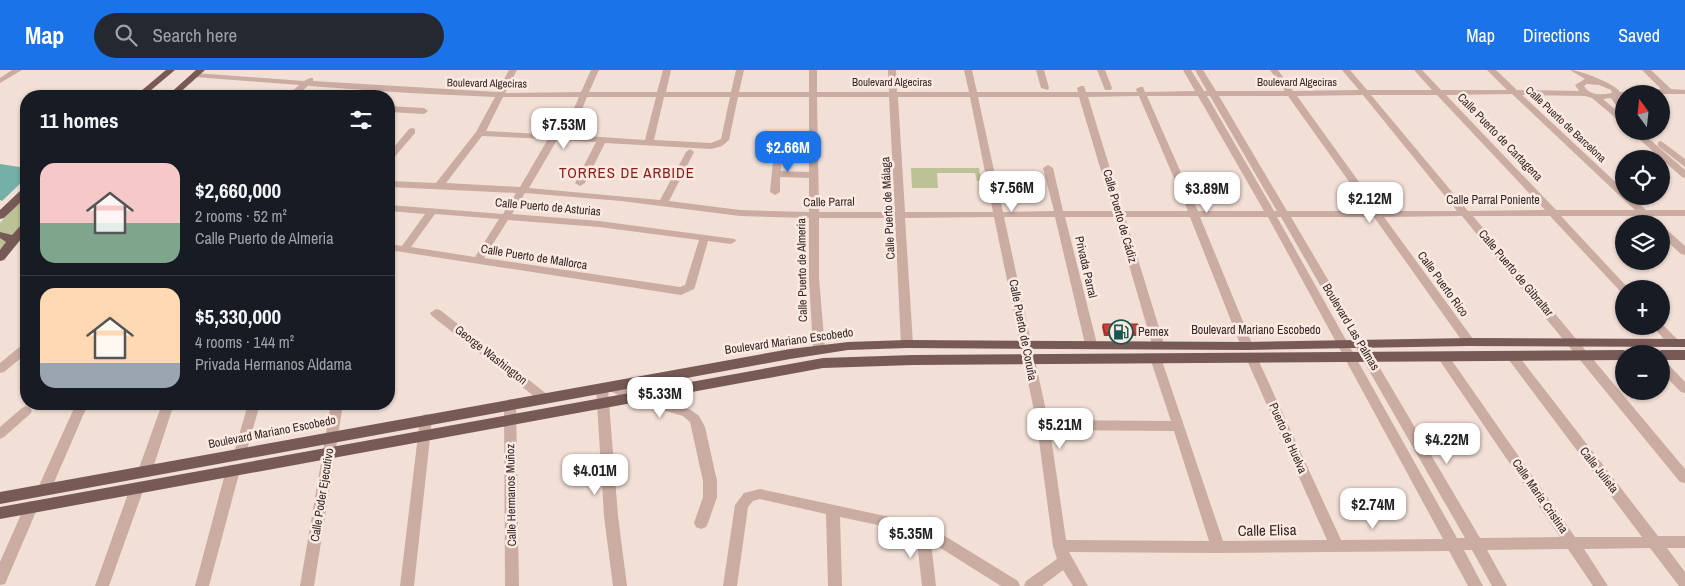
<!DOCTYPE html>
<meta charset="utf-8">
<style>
body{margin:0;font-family:"Archivo Narrow",sans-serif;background:#242831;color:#f1f3f6;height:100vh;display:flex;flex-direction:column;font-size:19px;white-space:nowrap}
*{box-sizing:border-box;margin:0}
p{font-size:16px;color:#9ea1a6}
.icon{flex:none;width:28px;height:28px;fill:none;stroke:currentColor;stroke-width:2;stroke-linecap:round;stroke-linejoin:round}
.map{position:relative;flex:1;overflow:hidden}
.panel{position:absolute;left:20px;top:20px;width:375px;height:320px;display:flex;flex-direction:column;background:#171b24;border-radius:20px;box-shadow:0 1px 4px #0004}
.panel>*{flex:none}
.needle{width:32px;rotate:345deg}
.buttons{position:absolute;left:1615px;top:15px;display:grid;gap:10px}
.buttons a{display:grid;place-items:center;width:55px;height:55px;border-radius:50%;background:#171b24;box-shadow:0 1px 4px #0004;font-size:25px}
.price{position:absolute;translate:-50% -42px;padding:0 11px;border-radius:10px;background:#fff;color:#222;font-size:16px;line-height:32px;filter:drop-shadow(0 1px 2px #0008)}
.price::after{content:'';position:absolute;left:50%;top:30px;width:15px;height:11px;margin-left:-8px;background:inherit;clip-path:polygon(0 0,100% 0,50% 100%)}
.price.current{background:#1a73e8;color:#fff}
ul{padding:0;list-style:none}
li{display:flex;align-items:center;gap:15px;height:125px;padding:0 20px}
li+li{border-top:1px solid #363941}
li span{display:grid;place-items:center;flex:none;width:140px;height:100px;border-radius:15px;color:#555}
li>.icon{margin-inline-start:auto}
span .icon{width:60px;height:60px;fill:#fffc;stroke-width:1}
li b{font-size:21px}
h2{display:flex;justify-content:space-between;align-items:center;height:60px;padding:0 20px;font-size:21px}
header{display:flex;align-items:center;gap:30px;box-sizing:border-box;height:70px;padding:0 25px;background:#1a73e8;color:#fff}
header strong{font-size:24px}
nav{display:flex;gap:28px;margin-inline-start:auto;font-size:18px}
.search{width:350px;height:45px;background:#242831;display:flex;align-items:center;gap:12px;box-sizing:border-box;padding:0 18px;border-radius:28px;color:#9ea1a6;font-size:19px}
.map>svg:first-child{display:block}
.green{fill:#bcc196}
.water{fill:#74b0a7}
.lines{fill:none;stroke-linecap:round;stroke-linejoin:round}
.minor{fill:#caaca2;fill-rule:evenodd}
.major{fill:#775955;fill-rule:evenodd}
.wall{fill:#b03731}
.building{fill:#cd4039;stroke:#902d28}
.labels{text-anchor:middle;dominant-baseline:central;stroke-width:5;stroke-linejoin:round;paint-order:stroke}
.far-street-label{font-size:11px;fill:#342725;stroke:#faeae2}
.street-label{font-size:12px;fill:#342725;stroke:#faeae2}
.poi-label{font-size:12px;fill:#342725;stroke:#faeae2;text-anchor:start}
.quarter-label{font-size:15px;letter-spacing:1px;fill:#881e1a;stroke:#faeae2}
.near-street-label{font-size:15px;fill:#342725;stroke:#faeae2}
</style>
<header>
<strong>Map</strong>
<div class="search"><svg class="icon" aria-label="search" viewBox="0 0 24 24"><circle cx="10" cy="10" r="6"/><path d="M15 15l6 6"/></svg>Search here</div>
<nav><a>Map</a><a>Directions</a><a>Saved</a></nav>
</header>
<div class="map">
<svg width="1685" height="516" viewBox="0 0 1685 516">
<rect width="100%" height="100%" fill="#f2dfd6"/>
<g class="green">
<polygon points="911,98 979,98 981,111 977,111 975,103 937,103 938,118 912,118"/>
<polygon points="26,127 26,154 0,184 0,153 17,134"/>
</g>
<polygon class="water" points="0,94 26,98 26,108 2,131 0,130"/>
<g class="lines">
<g class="minor">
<polygon points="12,0 22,0 0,13 0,8"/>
<path d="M509,0H517L505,23L581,22L591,0H599L589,22H657L663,0H671L666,22H731L736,0H744L739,22H809V0H817V22H889L888,0H896L897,22H969L964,0H972L977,22H1078L1077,18L1081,16H1084L1086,22H1137L1136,19L1140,17H1143L1145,22L1195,21L1183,0H1191L1204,21H1207L1195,0H1203L1216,21H1285L1270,0H1278L1293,21L1359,20L1342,0H1350L1367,20H1432L1414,0H1422L1441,20H1507L1487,0H1496L1517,20L1579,21L1575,15L1585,9L1570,0C1579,0 1616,14 1620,22L1661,19L1642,0H1651L1671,19L1685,20V24H1624V26L1618,27L1624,35V43H1621L1611,28L1603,29L1624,47V55L1592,28L1585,26L1522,25L1624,120V126H1631L1646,140H1685V146H1652L1660,154H1649L1641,146H1561L1629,219H1624V222L1620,221L1550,146H1473L1685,399V413L1680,412L1462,146L1384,147L1473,269L1475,272L1469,276L1465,275L1374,147H1291L1480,468L1560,467L1440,291L1438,288L1444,284L1448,285L1575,467H1642L1509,290L1507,287L1509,284H1517L1658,466H1685V478H1667L1685,502V516H1679L1650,478L1584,479L1608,516H1593L1568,479L1487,480L1507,516H1492L1472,480H1464L1483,516H1468L1449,481L1218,483L1069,482L1088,516H1073L1063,500L1042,516H1024L1026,511L1057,489L1053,476L1037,355L994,147L905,148L913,274L907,278L901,274L895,148H819V208L825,279L819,283L813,279L809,208V148L740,146L621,131L525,123L512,144L599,151L735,169L736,171L731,174L708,171L695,217L694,219L681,225L389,180V174L402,176L425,144L389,141V135L503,144L516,123L389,117V111L436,113L476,62L495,27L409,23L308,16L296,26H287L299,15L195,7L191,5L195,3L304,11L310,8H313V11L497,22ZM1587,14L1599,15L1611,20L1612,23C1601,25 1590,26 1584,16ZM1512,24L1621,127L1635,140H1556L1446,25ZM1363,25L1457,141H1380L1297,26ZM1371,25H1437L1545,140L1468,141ZM1139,26L1188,141H1123L1088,27ZM1147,26H1198L1264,141H1198ZM1207,26H1210L1277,141H1274ZM1219,26H1288L1370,141H1287ZM503,27H579L562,65L486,61ZM587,27H656L645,70L571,65ZM664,27H730L721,69L711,73L654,70ZM738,27H809V102L781,101V83L780,81H774L770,122L775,125L780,122V107L809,108V142L740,140L669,131L694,82L690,79L686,82L660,130L529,118L557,70L596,72L575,113L580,116L585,113L605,73L711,79L722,76L729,70ZM817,27H889L895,142H819ZM898,27H970L993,142H905ZM978,27H1079L1113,141H1063L1053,98L1048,95L1043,98L1054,141L1003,142ZM482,66L548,69L520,117L446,113ZM435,144L499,149L475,187L411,177ZM1004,147H1055L1085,274L1091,278L1097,274L1065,147H1115L1152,274L1158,278L1164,274L1125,147H1190L1241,276L1247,280L1253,276L1200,147H1268L1443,469L1341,470L1256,285H1248L1246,288L1327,470L1223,471L1160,285H1152L1150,288L1171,351L1048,350ZM1277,147H1281L1465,468H1457ZM508,150L599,157L699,170L685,215L680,217L484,188ZM1050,360L1174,361L1209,471L1066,470Z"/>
<polygon points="1036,0 1044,0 1049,18 1048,20 1041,18"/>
<polygon points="1097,0 1105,0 1112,18 1111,20 1105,20"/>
<polygon points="389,36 424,38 428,41 424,44 389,42"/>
<polygon points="412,58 415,59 415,63 392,90 389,91 389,83 409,59"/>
<polygon points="1630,61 1640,61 1685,100 1685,108 1682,107"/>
<polygon points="1661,71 1685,89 1685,97 1658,76 1658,72"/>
<polygon points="1661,157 1665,158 1685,176 1685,185 1681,184 1661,166"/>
<polygon points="436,239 440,240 548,325 550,328 548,331 540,331 432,246 430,243"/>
<polygon points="1661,253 1678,270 1680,273 1678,276 1670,276 1655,259 1654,256 1661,256"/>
<polygon points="26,274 26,284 4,302 0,303 0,293 22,275"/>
<polygon points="1661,290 1665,291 1685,312 1685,323 1681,322 1661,302"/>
<polygon points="611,312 636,324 691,340 699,346 705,357 717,411 717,427 708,453 706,457 701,459 696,457 694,453 703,427 703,411 690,352 683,346 628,330 608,320 618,446 627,516 613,516 604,446 596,317 598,314 606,314"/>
<polygon points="510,329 514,331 516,334 519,516 505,516 504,334 506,331"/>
<polygon points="76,334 88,334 49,424 44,425 39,424 37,420"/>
<polygon points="162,334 174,334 152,401 150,405 145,406 140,405 138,401"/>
<polygon points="248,334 260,334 246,383 245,387 240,388 235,387 234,383"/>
<polygon points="331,334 343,334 314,516 300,516"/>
<polygon points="26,336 30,338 32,341 30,344 4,367 0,369 0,357 22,338"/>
<polygon points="426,344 430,346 432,349 414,516 400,516 420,349 422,346"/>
<polygon points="233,395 238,396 240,400 209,516 195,516 226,400 228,396"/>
<polygon points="137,413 142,414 144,418 109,516 95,516 130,418 132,414"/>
<polygon points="760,419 927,455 1018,511 1020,516 1001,516 931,472 936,516 922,516 916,463 840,447 842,516 828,516 826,444 760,429 753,431 748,437 737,516 723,516 735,435 744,423"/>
<polygon points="31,431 36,433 38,437 5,514 0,515 0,492 26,433"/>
</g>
<g class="major">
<polygon points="166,0 175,0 144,26 135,26"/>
<polygon points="196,0 205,0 176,26 167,26"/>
<polygon points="26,118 26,127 4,148 0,149 0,140 22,119"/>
<polygon points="26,153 26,163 4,190 0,191 0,180 6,172 0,168 0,162 12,165 22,154"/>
<polygon points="1469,268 1685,269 1685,277 1469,276 1247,280 907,278 848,280 790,289 0,434 0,422 790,279 848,272 907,270 1247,272"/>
<polygon points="1624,280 1630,284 1624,284 1624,290 913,295 823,298 0,449 0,437 823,288 913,285"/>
<polygon points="1661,280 1685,280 1685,290 1661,290 1661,284 1655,284"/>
</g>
</g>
<polygon class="wall" points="1103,254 1141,263 1140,266 1104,266 1102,257"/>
<polygon class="building" points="1103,254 1138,254 1141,263 1105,263"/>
<defs>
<g id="fuel-ring" transform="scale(1.25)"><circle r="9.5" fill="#faeae2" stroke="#18584f" stroke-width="1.5"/><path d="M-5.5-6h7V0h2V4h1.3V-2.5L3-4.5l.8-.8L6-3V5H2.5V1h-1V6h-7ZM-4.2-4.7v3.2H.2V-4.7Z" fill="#18584f"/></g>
</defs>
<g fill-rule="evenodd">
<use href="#fuel-ring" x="1121" y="262"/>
</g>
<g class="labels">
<g class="far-street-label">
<text x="892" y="12">Boulevard Algeciras</text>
<text x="1297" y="12">Boulevard Algeciras</text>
<text transform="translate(487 13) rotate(1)">Boulevard Algeciras</text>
<text transform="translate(1566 54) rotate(43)">Calle Puerto de Barcelona</text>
</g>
<g class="street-label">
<text transform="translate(1500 67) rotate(46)">Calle Puerto de Cartagena</text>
<text x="1493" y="130">Calle Parral Poniente</text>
<text transform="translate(829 132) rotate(-1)">Calle Parral</text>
<text transform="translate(548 137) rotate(5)">Calle Puerto de Asturias</text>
<text transform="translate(888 138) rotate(-93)">Calle Puerto de Málaga</text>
<text transform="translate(1120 146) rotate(74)">Calle Puerto de Cádiz</text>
<text transform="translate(534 187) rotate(9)">Calle Puerto de Mallorca</text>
<text transform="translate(1086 197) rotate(77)">Privada Parral</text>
<text transform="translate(802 200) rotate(-91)">Calle Puerto de Almeria</text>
<text transform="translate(1516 203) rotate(50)">Calle Puerto de Gibraltar</text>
<text transform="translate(1443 214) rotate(54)">Calle Puerto Rico</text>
<text transform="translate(1351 257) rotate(59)">Boulevard Las Palmas</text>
<text transform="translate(1023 260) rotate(79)">Calle Puerto de Coruña</text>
<text x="1256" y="260">Boulevard Mariano Escobedo</text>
<text transform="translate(789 271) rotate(-8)">Boulevard Mariano Escobedo</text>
<text transform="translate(491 285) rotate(38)">George Washington</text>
<text transform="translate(272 362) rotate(-11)">Boulevard Mariano Escobedo</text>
<text transform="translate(1288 368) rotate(66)">Puerto de Huelva</text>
<text transform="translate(1599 400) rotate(52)">Calle Julieta</text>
<text transform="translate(322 425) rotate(-81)">Calle Poder Ejecutivo</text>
<text transform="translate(511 425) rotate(-91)">Calle Hermanos Muñoz</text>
<text transform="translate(1540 426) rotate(55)">Calle María Cristina</text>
</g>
<g class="poi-label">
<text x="1138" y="262">Pemex</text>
</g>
<g class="quarter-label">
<text x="627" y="102">TORRES DE ARBIDE</text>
</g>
<g class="near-street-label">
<text transform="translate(1267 460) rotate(-1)">Calle Elisa</text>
</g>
</g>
</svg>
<div class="buttons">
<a><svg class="needle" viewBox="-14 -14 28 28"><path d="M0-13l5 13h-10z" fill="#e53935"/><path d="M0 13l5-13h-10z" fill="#9ea1a6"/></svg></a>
<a><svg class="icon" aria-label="locate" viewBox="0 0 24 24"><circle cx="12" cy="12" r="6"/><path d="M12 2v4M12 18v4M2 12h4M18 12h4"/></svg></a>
<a><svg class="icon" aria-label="layers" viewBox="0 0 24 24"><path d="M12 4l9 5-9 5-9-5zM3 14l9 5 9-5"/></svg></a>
<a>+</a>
<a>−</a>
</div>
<b class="price" style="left:564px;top:80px">$7.53M</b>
<b class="price current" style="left:788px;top:103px">$2.66M</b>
<b class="price" style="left:1012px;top:143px">$7.56M</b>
<b class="price" style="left:1207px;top:144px">$3.89M</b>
<b class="price" style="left:1370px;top:154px">$2.12M</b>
<b class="price" style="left:660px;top:349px">$5.33M</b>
<b class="price" style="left:1060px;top:380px">$5.21M</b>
<b class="price" style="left:1447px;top:395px">$4.22M</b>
<b class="price" style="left:595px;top:426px">$4.01M</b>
<b class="price" style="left:1373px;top:460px">$2.74M</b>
<b class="price" style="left:911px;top:489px">$5.35M</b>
<section class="panel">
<h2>11 homes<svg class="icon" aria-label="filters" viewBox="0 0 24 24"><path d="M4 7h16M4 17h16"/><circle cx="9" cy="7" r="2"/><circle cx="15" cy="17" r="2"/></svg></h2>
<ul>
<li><span style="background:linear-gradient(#f6c9c9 60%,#7fa58c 0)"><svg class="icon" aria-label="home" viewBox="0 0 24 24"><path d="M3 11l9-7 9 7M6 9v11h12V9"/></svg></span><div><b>$2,660,000</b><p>2 rooms · 52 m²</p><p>Calle Puerto de Almeria</p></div></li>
<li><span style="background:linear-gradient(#ffd9b3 75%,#9aa5b1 0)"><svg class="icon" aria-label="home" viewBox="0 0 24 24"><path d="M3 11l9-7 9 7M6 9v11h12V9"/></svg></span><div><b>$5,330,000</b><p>4 rooms · 144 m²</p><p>Privada Hermanos Aldama</p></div></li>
</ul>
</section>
</div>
